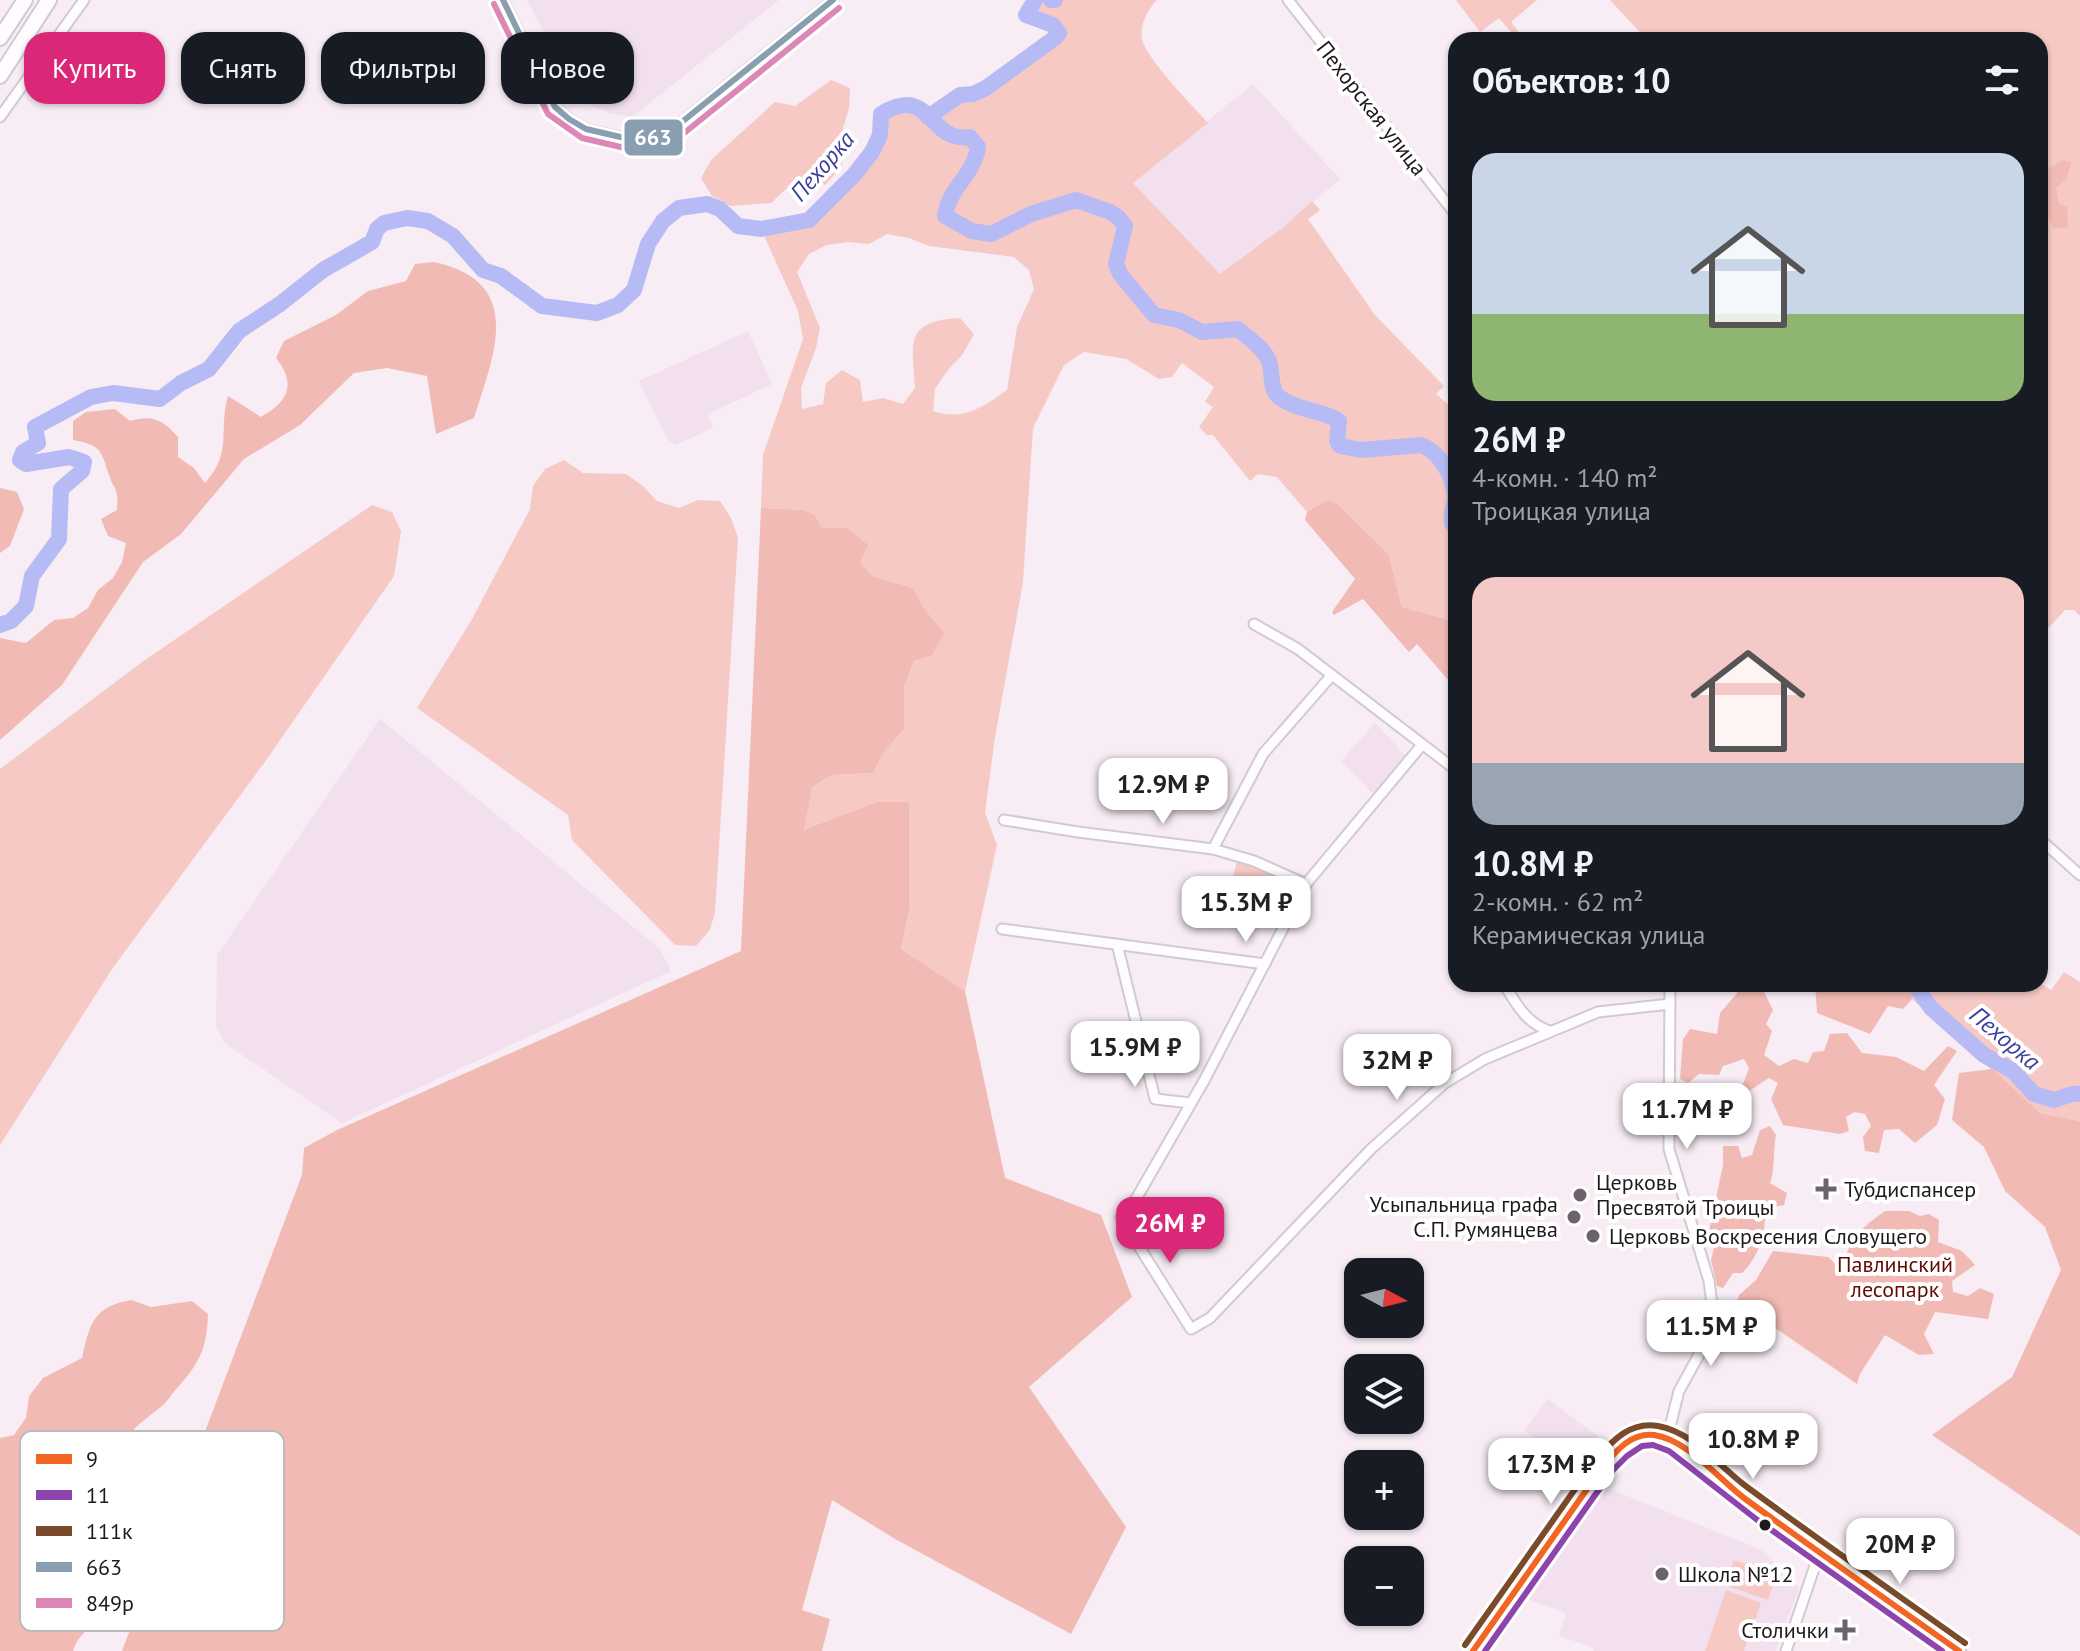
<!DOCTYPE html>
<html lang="ru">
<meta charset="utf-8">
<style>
body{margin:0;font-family:"PT Sans",sans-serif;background:#20242c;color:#f1f3f6;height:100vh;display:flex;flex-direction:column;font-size:30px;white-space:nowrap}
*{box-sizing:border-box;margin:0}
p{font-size:26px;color:#9ea1a6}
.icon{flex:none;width:44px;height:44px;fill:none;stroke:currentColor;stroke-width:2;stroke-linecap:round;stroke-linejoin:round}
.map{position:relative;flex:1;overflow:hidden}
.side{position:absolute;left:1448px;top:32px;width:600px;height:960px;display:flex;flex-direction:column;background:#171b24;border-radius:24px;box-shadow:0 2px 6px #0004}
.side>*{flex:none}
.top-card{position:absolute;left:24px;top:32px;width:760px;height:72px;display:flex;gap:16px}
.needle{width:52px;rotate:97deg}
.buttons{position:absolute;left:1344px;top:1258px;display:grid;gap:16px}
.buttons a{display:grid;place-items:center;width:80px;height:80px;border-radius:16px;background:#171b24;box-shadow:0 2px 6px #0004;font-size:40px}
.price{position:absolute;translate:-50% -68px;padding:0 18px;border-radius:16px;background:#fff;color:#222;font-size:26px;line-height:52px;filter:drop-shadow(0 2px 4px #0008)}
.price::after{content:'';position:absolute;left:50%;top:48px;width:24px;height:18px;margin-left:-12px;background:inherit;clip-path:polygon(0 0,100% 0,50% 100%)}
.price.on{background:#db2777;color:#fff}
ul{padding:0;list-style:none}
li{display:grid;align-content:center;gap:16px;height:424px;padding:0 24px}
li span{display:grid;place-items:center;height:248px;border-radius:24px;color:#555}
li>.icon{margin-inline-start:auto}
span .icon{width:144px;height:144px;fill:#fffc;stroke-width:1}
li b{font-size:34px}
h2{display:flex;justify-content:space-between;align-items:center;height:96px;padding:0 24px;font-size:34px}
.chip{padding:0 28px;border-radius:24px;background:#171b24;box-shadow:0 2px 6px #0004;font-size:28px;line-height:72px}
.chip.on{background:#db2777;color:#fff}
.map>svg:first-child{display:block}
.built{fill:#f2e0ee}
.green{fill:#f6c9c5;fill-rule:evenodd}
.forest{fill:#f2bab4}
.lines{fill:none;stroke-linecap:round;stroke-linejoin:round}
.river{stroke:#b6bbf6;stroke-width:16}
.minor-casing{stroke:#d2cad1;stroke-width:13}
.major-casing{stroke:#d2cad1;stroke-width:16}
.highway-casing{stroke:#d2cad1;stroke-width:18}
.minor{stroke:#fefcfe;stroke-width:9}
.major{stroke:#fefcfe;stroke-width:12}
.highway{stroke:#fefcfe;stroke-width:14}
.bus-1-casing{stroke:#fff;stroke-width:12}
.bus-2-casing{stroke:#fff;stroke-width:12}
.bus-3-casing{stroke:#fff;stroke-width:12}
.bus-4-casing{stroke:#fff;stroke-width:12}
.bus-5-casing{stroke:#fff;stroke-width:12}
.bus-1{stroke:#f26522;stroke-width:6}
.bus-2{stroke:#8e44ad;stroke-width:6}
.bus-3{stroke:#7a4b2a;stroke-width:6}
.bus-4{stroke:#899eb0;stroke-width:6}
.bus-5{stroke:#dd87b7;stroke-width:6}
.poi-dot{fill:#6b6369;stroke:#fff;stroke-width:3}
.bus-dot{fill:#1f191e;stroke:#fff;stroke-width:3}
.labels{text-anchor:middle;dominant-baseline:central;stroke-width:8;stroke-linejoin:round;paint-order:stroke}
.street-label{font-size:22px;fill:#1f191e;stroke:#fff}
.poi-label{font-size:22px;fill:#1f191e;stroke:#fff;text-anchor:start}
.park-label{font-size:22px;fill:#5f0b00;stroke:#fff}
.water-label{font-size:24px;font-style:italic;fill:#3b3f9b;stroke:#fff}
.key{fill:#fff;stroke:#bcbabc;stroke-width:2}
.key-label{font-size:22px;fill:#1f191e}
.line-badge{stroke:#fff;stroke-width:3}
.badge-label{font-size:22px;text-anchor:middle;font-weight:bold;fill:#fff}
</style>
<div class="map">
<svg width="2080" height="1651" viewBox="0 0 2080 1651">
<rect width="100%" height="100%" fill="#f8edf5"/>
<g class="built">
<polygon points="527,0 779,0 632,117 611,114 579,99"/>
<polygon points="1253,84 1340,179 1285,226 1220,275 1132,182"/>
<polygon points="748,331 772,384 708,414 713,428 675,445 668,440 639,381"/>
<polygon points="380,719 660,949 671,971 342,1123 226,1044 216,1028 217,955"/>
<polygon points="1375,723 1406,756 1373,794 1341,761"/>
<polygon points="1548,1399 1600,1438 1574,1471 1524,1430"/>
<polygon points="1597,1489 1610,1489 1760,1549 1799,1588 1776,1651 1594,1651 1592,1647 1559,1636 1566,1613 1522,1597"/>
</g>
<g class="green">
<path d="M1035,0H1157C1148,9 1139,26 1142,39C1147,60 1192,105 1208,123L1133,183L1220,274L1285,226L1312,201L1320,210L1308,219L1375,315L1444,386L1436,394L1450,406L1456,402V625L1446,619L1402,607L1389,555L1327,500L1307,512L1277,477L1258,474L1250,481L1213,435H1207L1199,427L1213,407L1205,402L1214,387L1182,363L1172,377L1159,379L1126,359L1084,352L1064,365L1033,428L1023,582L995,737L985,813L997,845L965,991L901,949L909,911L908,802H877L803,831L812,787L832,775L873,773L884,752L904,729V687L914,661L943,633L923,607L913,588L871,576L860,562L822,528L814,514L803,510L761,508L763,455L803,339L798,311L761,229C776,228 797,228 810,220C818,215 825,204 832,197C858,171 879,152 881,114L894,106L909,103L929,117L960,95L973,94L986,88L1056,37L1059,33L1053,25L1026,15ZM887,234L909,238L929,246L1014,257L1029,270L1034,289L1017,327L1007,390C982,408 963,421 933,411L935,389L947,371L963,354L974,334L960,318C904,321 912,342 915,388L903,404L883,398L863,402L860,380L842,370L826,383L823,404L802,409L801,388L816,348L820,328L797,272L809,254L827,245L848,242L869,244Z"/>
<polygon points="1456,0 1537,0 1511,22 1525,40 1518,40 1499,18 1480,32"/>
<polygon points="1610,0 2080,0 2080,616 2074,610 2065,610 2043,634 2040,632 2040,40 1647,40"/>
<polygon points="831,80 850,88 849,108 843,128 846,150 840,169 825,185 805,179 786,189 771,203 731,206 712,196 701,178 711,160 775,102 795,106"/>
<polygon points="564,460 583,473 626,474 643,486 657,501 679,508 698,500 720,501 731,518 738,538 715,912 710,930 696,946 675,945 572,840 568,815 417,708 471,621 530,509 533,486 545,469"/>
<polygon points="372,505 392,512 401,531 394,576 267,759 112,969 0,1145 0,769 142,662"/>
<path d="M1237,860L1253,864L1293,882C1301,892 1293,902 1288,912L1227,905Z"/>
<polygon points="2064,972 2080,982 2080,1121 2040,1113 1912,999 1910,984 2040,983 2051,990"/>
<polygon points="1734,1560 1777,1574 1768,1600 1725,1585"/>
<polygon points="1726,1590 1761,1603 1744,1651 1705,1651"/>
</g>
<g class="forest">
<polygon points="2042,154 2047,170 2063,160 2071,162 2067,178 2056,188 2059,204 2067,207 2068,227 2054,228 2049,218 2040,219 2040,205 2046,200 2040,193"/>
<path d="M434,262C526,282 494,354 474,418L436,434L427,376L387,368L354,373L300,425L244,459L181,534L143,562L62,685L0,740V638L26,643L54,620L73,618L88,608L98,590L113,578L122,562L126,543L108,536L101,519L117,510C119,485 114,492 108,472C101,449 99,445 73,440V421L86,412L115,409L130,421C153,414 163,420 178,437V457L194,468L205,483C233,452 218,432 228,396L261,417C288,402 297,384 276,358L284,341L336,315L368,291L406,281L415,264Z"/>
<polygon points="0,488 17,492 24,509 10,546 0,553"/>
<polygon points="1327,500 1337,504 1389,555 1402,607 1446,619 1456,625 1456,689 1417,644 1409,652 1363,599 1334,615 1332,612 1355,579 1305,520 1307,512"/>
<polygon points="761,508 803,510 814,514 822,528 847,528 868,545 860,562 872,576 913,588 923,607 944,633 932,655 914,661 904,687 904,729 884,752 873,773 832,775 812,787 804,830 877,802 909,802 909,911 901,949 965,991 1005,1178 1101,1215 1132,1297 1029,1387 1126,1527 1071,1634 895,1539 832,1500 802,1610 830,1619 822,1651 122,1651 302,1175 304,1148 337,1130 741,951"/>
<polygon points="1745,984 1760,984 1773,1010 1766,1024 1772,1031 1764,1055 1779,1066 1794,1059 1808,1063 1813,1052 1824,1051 1830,1034 1847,1033 1862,1053 1896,1057 1924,1071 1948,1046 1957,1051 1934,1085 1945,1099 1937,1125 1915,1143 1899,1129 1884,1130 1879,1153 1865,1151 1863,1137 1871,1126 1865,1114 1854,1112 1846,1117 1849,1131 1840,1134 1783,1125 1771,1099 1778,1083 1769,1078 1746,1093 1744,1105 1733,1108 1726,1098 1734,1085 1743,1084 1749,1068 1744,1059 1723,1066 1719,1075 1699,1074 1688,1083 1680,1079 1683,1039 1690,1029 1717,1034 1720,1013"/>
<polygon points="1815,984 1910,984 1912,999 1903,1009 1888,1006 1870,1034 1817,1013"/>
<polygon points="1992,1069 2040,1113 2080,1121 2080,1536 1932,1435 2012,1377 2061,1270 2045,1227 2005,1191 1984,1147 1952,1120 1959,1073"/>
<path d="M1770,1126L1776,1135C1773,1150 1775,1171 1770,1183L1787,1193L1784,1205L1766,1209C1764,1235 1761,1254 1742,1273H1733L1723,1288L1717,1286L1711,1260L1715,1244L1709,1231L1723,1165V1146H1738L1742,1158L1752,1155L1760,1130Z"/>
<path d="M1885,1211H1909L1920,1216L1929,1214L1939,1220L1938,1242L1962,1251L1975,1265L1952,1281L1953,1292L1968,1296L1980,1288L1994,1294L1988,1319L1935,1312L1924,1334L1934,1354L1919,1355L1885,1335L1860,1374L1857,1384L1737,1302L1739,1295L1756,1280L1773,1251L1828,1257L1841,1269C1851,1238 1858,1230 1885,1211Z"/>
<path d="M131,1300L151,1307L192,1301L208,1314C207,1347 200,1363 178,1387C172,1393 168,1401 162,1406C152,1414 142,1421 133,1430L142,1448L140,1468L78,1525L79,1545L94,1559L112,1570C110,1591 103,1607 91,1624C84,1634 76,1639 73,1651H0V1438L14,1435L26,1418L29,1396L43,1378L82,1358C90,1323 93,1307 131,1300Z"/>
</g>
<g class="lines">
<g class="river">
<polyline points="1051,0 1055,0"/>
<polyline points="928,117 960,95 973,94 986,88 1056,37 1059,33 1053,25 1026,15 1035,0"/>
<path d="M0,625L11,621L26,606L32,576L59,539L61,489L82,471L84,462L69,457L26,464L20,460L23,452L38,443L35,427L91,397L113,393L160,399L181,383L209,369L239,331L280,304L323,270L372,242L377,229L384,223L407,218L428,221L453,236L483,270L501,276L542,306L597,313L618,305L634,290L648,244L663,221L679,208L707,204L720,209L738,226L761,229L809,220L854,175L872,152L880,135L881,114C932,83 927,143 970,137L978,147C974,176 948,188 945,216L972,231L991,234L1031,214L1076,200L1110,212L1118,217L1125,226L1116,264L1120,274L1154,315L1179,320L1202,332L1238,329C1248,338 1264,348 1269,361C1273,372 1269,389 1279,397C1297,411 1326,411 1339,421L1337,441L1340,446L1361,450L1421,445C1439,451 1455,478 1455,497C1455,507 1450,512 1452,523L1456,526"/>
<polyline points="1914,984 1931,1008 1984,1055 2013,1071 2034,1094 2054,1100 2072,1094 2080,1094"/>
</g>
<g class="minor-casing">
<g id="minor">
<polyline points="503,0 555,107 569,119 586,129 642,142 672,130 833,0"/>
<polyline points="1288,0 1456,215"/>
<polyline points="0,117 84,0"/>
<polyline points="1254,624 1298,649 1456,770"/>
<polyline points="1421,746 1306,884 1205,1079 1136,1199 1121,1218 1191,1329 1210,1318 1371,1149 1445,1083 1485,1059 1598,1012 1670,1004"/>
<polyline points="1004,820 1078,832 1213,849 1254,861 1306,884"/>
<polyline points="2040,839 2080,875"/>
<polyline points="1213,849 1263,754 1332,675"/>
<polyline points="1002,929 1265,964"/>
<polyline points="1117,944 1155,1099 1191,1103"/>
<path d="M1504,984C1516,1004 1527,1024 1550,1031"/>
<polyline points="1667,1439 1679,1391 1701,1351 1713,1312 1709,1281 1669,1149 1670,984"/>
<polyline points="1786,1651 1820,1551"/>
</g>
</g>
<g class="major-casing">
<path id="major" d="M1473,1651L1604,1465C1618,1450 1632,1432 1654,1435C1679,1437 1714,1475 1734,1490C1808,1545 1884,1598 1959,1651"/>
</g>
<g class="highway-casing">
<g id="highway">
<polyline points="0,38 25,0"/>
<polyline points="0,76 49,0"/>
</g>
</g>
<use href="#minor" class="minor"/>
<use href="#major" class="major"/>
<use href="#highway" class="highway"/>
<g class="bus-1-casing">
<path id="bus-1" d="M1473,1651L1604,1465C1617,1450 1632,1432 1654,1435C1686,1439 1719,1479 1744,1498C1815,1550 1887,1600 1959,1651"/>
</g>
<g class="bus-2-casing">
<polyline id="bus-2" points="1485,1651 1612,1471 1627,1456 1642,1446 1653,1445 1669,1451 1756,1519 1942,1651"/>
</g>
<g class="bus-3-casing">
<path id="bus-3" d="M1465,1645L1597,1458C1613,1440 1631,1421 1658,1426C1693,1432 1720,1467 1747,1487C1819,1540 1892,1591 1965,1643"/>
</g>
<g class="bus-4-casing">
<polyline id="bus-4" points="503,0 555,107 569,119 586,129 642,142 672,130 833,0"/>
</g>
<g class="bus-5-casing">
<polyline id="bus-5" points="494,4 548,114 582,138 642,152 678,138 839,8"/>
</g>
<use href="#bus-1" class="bus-1"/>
<use href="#bus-2" class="bus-2"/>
<use href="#bus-3" class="bus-3"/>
<use href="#bus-4" class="bus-4"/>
<use href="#bus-5" class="bus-5"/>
</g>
<g class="poi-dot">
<path d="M1822 1177h8v8h8v8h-8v8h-8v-8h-8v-8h8z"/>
<circle cx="1580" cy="1195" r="8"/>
<circle cx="1574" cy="1217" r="8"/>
<circle cx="1593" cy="1236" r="8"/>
<circle cx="1662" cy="1574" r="8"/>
<path d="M1841 1618h8v8h8v8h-8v8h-8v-8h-8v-8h8z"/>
</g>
<circle class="bus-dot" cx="1765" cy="1525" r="7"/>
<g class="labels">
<g class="street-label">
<text transform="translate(1372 108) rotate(52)">Пехорская улица</text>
</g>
<g class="poi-label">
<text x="1596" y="1182">Церковь<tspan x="1596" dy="25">Пресвятой Троицы</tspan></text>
<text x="1844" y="1189">Тубдиспансер</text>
<text x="1558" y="1204" text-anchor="end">Усыпальница графа<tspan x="1558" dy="25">С.П. Румянцева</tspan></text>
<text x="1609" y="1236">Церковь Воскресения Словущего</text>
<text x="1678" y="1574">Школа №12</text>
<text x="1829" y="1630" text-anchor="end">Столички</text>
</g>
<g class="park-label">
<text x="1895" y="1264">Павлинский<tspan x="1895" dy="25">лесопарк</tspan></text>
</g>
<g class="water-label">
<text transform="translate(822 166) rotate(-49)">Пехорка</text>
<text transform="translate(2005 1038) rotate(40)">Пехорка</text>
</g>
</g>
<rect x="20" y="1431" width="264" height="200" rx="12" class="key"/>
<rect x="36" y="1454" width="36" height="10" fill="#f26522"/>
<rect x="36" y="1490" width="36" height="10" fill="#8e44ad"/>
<rect x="36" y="1526" width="36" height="10" fill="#7a4b2a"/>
<rect x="36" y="1562" width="36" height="10" fill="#899eb0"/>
<rect x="36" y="1598" width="36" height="10" fill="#dd87b7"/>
<g class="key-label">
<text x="86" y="1467">9</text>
<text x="86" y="1503">11</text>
<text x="86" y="1539">111к</text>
<text x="86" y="1575">663</text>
<text x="86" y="1611">849р</text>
</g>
<rect class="line-badge" x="623" y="118" width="61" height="39" rx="8" fill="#899eb0"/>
<g class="badge-label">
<text x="653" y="145">663</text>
</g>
</svg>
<div class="buttons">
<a><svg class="needle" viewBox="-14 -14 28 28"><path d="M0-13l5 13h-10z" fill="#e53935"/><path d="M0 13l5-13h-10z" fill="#9ea1a6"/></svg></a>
<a><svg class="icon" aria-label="layers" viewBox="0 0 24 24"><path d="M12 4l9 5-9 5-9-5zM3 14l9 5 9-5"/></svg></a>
<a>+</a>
<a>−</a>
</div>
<b class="price" style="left:1163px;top:826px">12.9M ₽</b>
<b class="price" style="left:1246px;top:944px">15.3M ₽</b>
<b class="price" style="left:1135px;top:1089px">15.9M ₽</b>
<b class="price" style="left:1397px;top:1102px">32M ₽</b>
<b class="price" style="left:1687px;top:1151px">11.7M ₽</b>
<b class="price on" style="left:1170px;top:1265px">26M ₽</b>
<b class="price" style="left:1711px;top:1368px">11.5M ₽</b>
<b class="price" style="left:1753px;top:1481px">10.8M ₽</b>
<b class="price" style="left:1551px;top:1506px">17.3M ₽</b>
<b class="price" style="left:1900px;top:1586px">20M ₽</b>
<div class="top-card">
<a class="chip on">Купить</a>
<a class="chip">Снять</a>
<a class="chip">Фильтры</a>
<a class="chip">Новое</a>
</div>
<section class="side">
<h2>Объектов: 10<svg class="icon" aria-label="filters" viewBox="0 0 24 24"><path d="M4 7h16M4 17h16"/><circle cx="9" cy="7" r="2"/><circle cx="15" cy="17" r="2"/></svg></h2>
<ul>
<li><span style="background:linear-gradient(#c9d6e8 65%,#8fb573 0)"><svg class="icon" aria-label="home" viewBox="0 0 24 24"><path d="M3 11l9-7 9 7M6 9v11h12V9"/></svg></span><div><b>26M ₽</b><p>4-комн. · 140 m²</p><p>Троицкая улица</p></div></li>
<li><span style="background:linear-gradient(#f6c9c9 75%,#9aa5b1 0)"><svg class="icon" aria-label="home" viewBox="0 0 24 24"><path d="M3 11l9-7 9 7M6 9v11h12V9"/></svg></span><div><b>10.8M ₽</b><p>2-комн. · 62 m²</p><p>Керамическая улица</p></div></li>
</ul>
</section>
</div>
